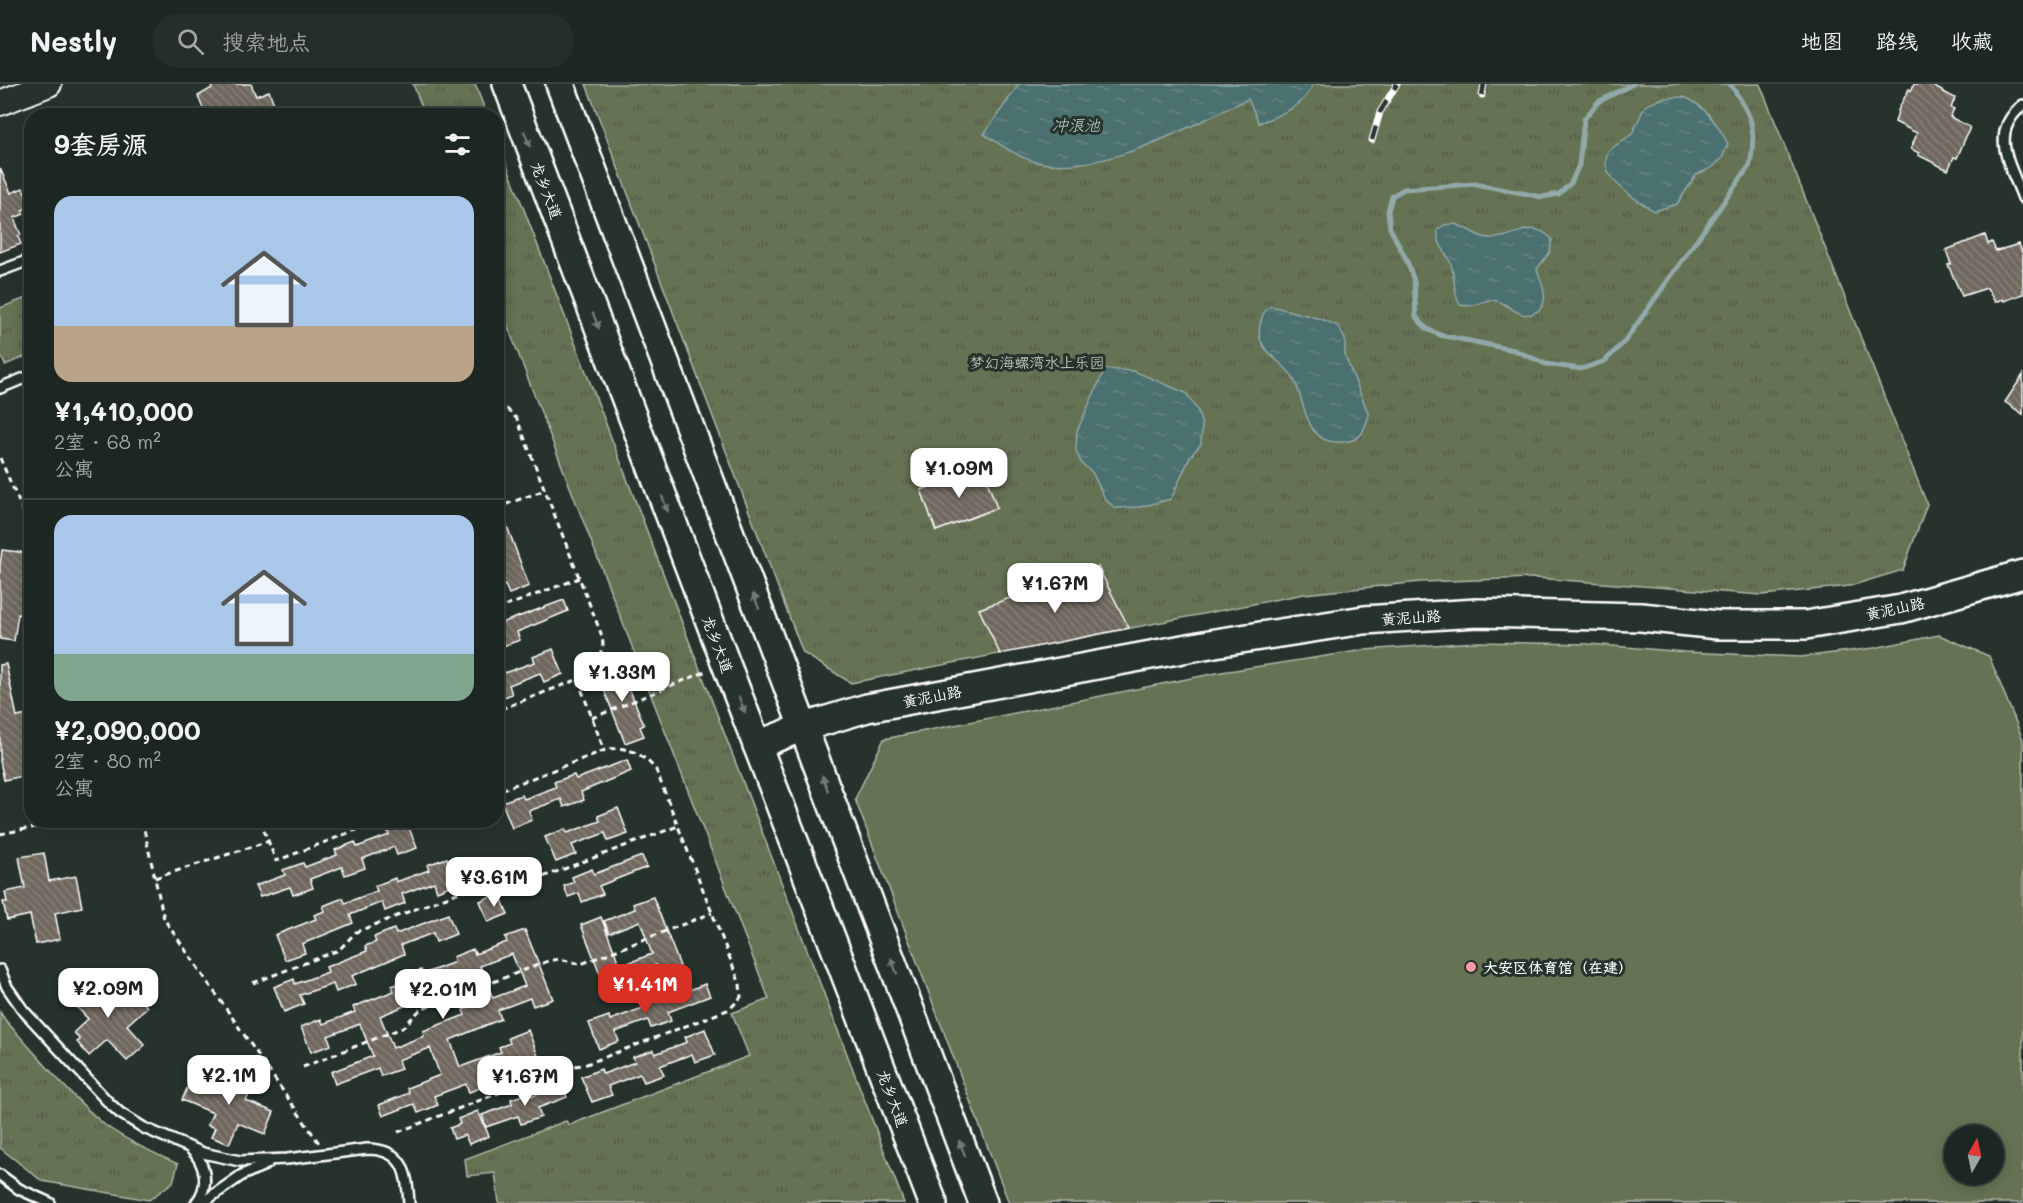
<!DOCTYPE html>
<html lang="zh">
<meta charset="utf-8">
<style>
body{margin:0;font-family:Mali,"LXGW WenKai TC",sans-serif;background:#252e2a;color:#f1f3f6;height:100vh;display:flex;flex-direction:column;font-size:22px;white-space:nowrap}
*{box-sizing:border-box;margin:0}
p{font-size:20px;color:#a0a5a5}
.icon{flex:none;width:33px;height:33px;fill:none;stroke:currentColor;stroke-width:2;stroke-linecap:round;stroke-linejoin:round}
.map{position:relative;flex:1;overflow:hidden}
.panel{position:absolute;left:24px;top:24px;width:480px;height:720px;display:flex;flex-direction:column;background:#1c2622;border-radius:24px;box-shadow:0 3px 15px #0003,0 0 0 2px #3a4340}
.panel>*{flex:none}
.needle{width:39px;rotate:9deg}
.fabs{position:absolute;left:1944px;top:1041px;display:grid;gap:12px}
.fabs a{display:grid;place-items:center;width:60px;height:60px;border-radius:50%;background:#1c2622;box-shadow:0 3px 15px #0003,0 0 0 2px #3a4340;font-size:30px}
.price{position:absolute;translate:-50% -51px;padding:0 14px;border-radius:12px;background:#fff;color:#222;font-size:20px;line-height:39px;filter:drop-shadow(0 2px 3px #0008)}
.price::after{content:'';position:absolute;left:50%;top:36px;width:18px;height:14px;margin-left:-9px;background:inherit;clip-path:polygon(0 0,100% 0,50% 100%)}
.price.selected{background:#d93025;color:#fff}
ul{padding:0;list-style:none}
li{display:grid;align-content:center;gap:12px;height:318px;padding:0 30px}
li+li{border-top:2px solid #3a4340}
li span{display:grid;place-items:center;height:186px;border-radius:18px;color:#555}
li>.icon{margin-inline-start:auto}
span .icon{width:108px;height:108px;fill:#fffc;stroke-width:1}
li b{font-size:26px}
h2{display:flex;justify-content:space-between;align-items:center;height:72px;padding:0 30px;font-size:26px}
header{display:flex;align-items:center;gap:36px;box-sizing:border-box;height:84px;padding:0 30px;background:#1c2622;border-bottom:2px solid #3a4340}
header strong{font-size:28px}
nav{display:flex;gap:33px;margin-inline-start:auto;font-size:21px}
.search{width:420px;height:54px;background:#252e2a;display:flex;align-items:center;gap:15px;box-sizing:border-box;padding:0 21px;border-radius:24px;color:#a0a5a5;font-size:22px}
.map>svg:first-child{display:block}
.grass{fill:url(#grass-tufts);stroke:#b2b8a9;stroke-width:1.5}
.pitch{fill:#657253;stroke:#b2b8a9;stroke-width:1.5;fill-rule:evenodd}
.water{fill:url(#water-ripples);stroke:#93a9a9;stroke-width:1.5}
.lines{fill:none;stroke-linecap:round;stroke-linejoin:round}
.stream{stroke:#93a9a9;stroke-width:5}
.building{fill:url(#building-back-hatch);stroke:#fff;stroke-width:1.5;fill-rule:evenodd}
.service-casing{stroke:#fff;stroke-width:14}
.tertiary-casing{stroke:#fff;stroke-width:28}
.secondary-casing{stroke:#fff;stroke-width:32}
.path{stroke:#fff;stroke-width:3;stroke-dasharray:6 4.5;stroke-linecap:butt}
.service{stroke:#26332d;stroke-width:9}
.tertiary{stroke:#26332d;stroke-width:24}
.secondary{stroke:#26332d;stroke-width:27}
.rail-casing{stroke:#fff;stroke-width:7}
.rail{stroke:#26332d;stroke-width:4.5;stroke-dasharray:14;stroke-linecap:butt}
.oneway{fill:#727a76}
.poi-dot{fill:#ff9aa2;stroke:#26332d;stroke-width:2}
.labels{text-anchor:middle;dominant-baseline:central;stroke-width:6;stroke-linejoin:round;paint-order:stroke}
.street-label{font-size:15px;fill:#fff;stroke:#26332d}
.park-label{font-size:15px;fill:#bac0b2;stroke:#26332d}
.poi-label{font-size:15px;font-weight:bold;fill:#fff;stroke:#26332d;text-anchor:start}
.water-label{font-size:16px;font-style:italic;fill:#aebebf;stroke:#26332d}
</style>
<header>
<strong>Nestly</strong>
<div class="search"><svg class="icon" aria-label="search" viewBox="0 0 24 24"><circle cx="10" cy="10" r="6"/><path d="M15 15l6 6"/></svg>搜索地点</div>
<nav><a>地图</a><a>路线</a><a>收藏</a></nav>
</header>
<div class="map">
<svg width="2023" height="1119" viewBox="0 0 2023 1119">
<defs>
<pattern id="grass-tufts" width="24" height="20" patternUnits="userSpaceOnUse" patternTransform="scale(1.5)"><rect width="24" height="20" fill="#657253"/><path d="M3 7l-1-3M5 7V3M7 7l1-3M15 17l-1-3M17 17v-4M19 17l1-3" fill="none" stroke="#565b4f"/></pattern>
<pattern id="water-ripples" width="26" height="14" patternUnits="userSpaceOnUse" patternTransform="scale(1.5)"><rect width="26" height="14" fill="#4b6f70"/><path d="M2 4q2-2 4 0t4 0M15 11q2-2 4 0t4 0" fill="none" stroke="#668585"/></pattern>
<pattern id="building-back-hatch" width="6" height="6" patternUnits="userSpaceOnUse" patternTransform="scale(1.5)"><rect width="6" height="6" fill="#70685e"/><path d="M-1 5l2 2M0 0l6 6M5-1l2 2" fill="none" stroke="#857f76"/></pattern>
</defs>
<rect width="100%" height="100%" fill="#26332d"/>
<filter id="ink" filterUnits="userSpaceOnUse"><feTurbulence type="fractalNoise" baseFrequency=".0167" numOctaves="2"/><feDisplacementMap in="SourceGraphic" scale="12" xChannelSelector="R" yChannelSelector="G"/><feConvolveMatrix kernelMatrix="1 2 1 2 8 2 1 2 1" color-interpolation-filters="sRGB"/></filter>
<g filter="url(#ink)">
<g class="grass">
<polygon points="413,0 475,0 487,31 425,31"/>
<polygon points="586,0 1760,0 1927,420 1903,486 1850,502 1762,511 1536,494 1420,498 1304,510 851,599 803,569"/>
<polygon points="497,55 904,1119 499,1119 495,1089 467,1092 465,1075 566,1037 569,1041 749,972 732,929 769,915 497,215"/>
<polygon points="31,212 31,270 5,281 0,269 0,224"/>
<path d="M0,928L6,937C38,972 69,1011 105,1041C127,1057 154,1069 178,1080L173,1098L149,1116L42,1097L0,1064Z"/>
</g>
<path class="pitch" d="M1939,551L1989,572L2023,656V1119H1009L855,715L884,655L1222,588L1365,566L1475,558L1589,560L1685,568L1801,573L1874,564ZM1954,1052H1994V1090H1954Z"/>
<g class="water">
<path d="M1019,0H1313C1305,23 1279,31 1259,39L1248,15C1189,42 1103,93 1036,78C1017,73 1000,60 984,50Z"/>
<path d="M1684,13C1705,21 1718,40 1728,60L1722,74L1713,83L1696,91L1677,120L1654,127C1641,119 1607,98 1606,81C1605,77 1607,72 1608,67L1632,50L1645,22L1663,14Z"/>
<path d="M1454,140C1468,143 1475,153 1489,154C1514,157 1529,132 1552,155L1550,168L1537,185C1541,198 1552,219 1536,228C1532,231 1527,231 1522,230C1513,228 1506,219 1497,217C1484,213 1477,225 1460,221C1452,207 1456,192 1450,178C1445,166 1436,159 1438,146L1444,141Z"/>
<path d="M1271,222L1321,235L1338,242L1345,255V272L1369,331C1363,348 1363,356 1343,358C1302,362 1307,316 1292,292C1281,275 1254,266 1260,241C1262,231 1263,228 1271,222Z"/>
<polygon points="1105,285 1134,287 1186,309 1198,327 1202,342 1201,360 1190,373 1171,415 1140,423 1115,424 1105,415 1092,388 1082,380 1076,368 1077,347"/>
</g>
<g class="lines">
<path class="stream" d="M1633,0L1598,18L1584,35L1579,81L1571,99L1559,110L1542,113L1475,100L1404,105L1392,112L1388,127L1390,144L1407,177L1414,197L1416,233L1427,245L1440,251L1514,266L1546,280L1581,285L1605,277L1625,257L1750,81C1757,43 1752,31 1730,0"/>
</g>
<g class="building">
<polygon points="211,0 251,0 256,12 269,7 276,25 267,29 269,32 206,32 198,12 212,4"/>
<polygon points="1914,0 1929,0 1955,14 1951,24 1954,25 1950,33 1970,43 1957,74 1954,73 1948,86 1918,71 1919,69 1911,65 1917,49 1895,38 1899,24 1909,5 1911,7"/>
<polygon points="0,84 11,109 23,104 31,123 22,126 24,130 14,134 21,151 18,152 21,160 0,168"/>
<polygon points="1985,151 1988,160 1992,158 1996,167 2019,160 2023,171 2023,210 2004,217 2003,215 1995,218 1987,204 1962,212 1948,181 1951,180 1946,166"/>
<polygon points="2023,291 2023,330 2005,318"/>
<polygon points="982,383 997,424 936,447 921,406"/>
<polygon points="499,420 529,502 509,510 505,501 496,505 496,491 500,490 496,479 496,421"/>
<polygon points="2,466 27,469 23,498 32,499 32,532 18,530 14,557 0,555 0,481"/>
<polygon points="1098,483 1129,544 1000,570 979,525"/>
<polygon points="564,516 568,527 517,548 520,556 500,563 496,554 496,541"/>
<polygon points="553,565 563,590 544,598 540,589 509,601 512,610 496,616 496,573 498,573 504,589 535,578 533,573"/>
<polygon points="6,580 17,633 32,630 32,663 22,665 28,691 4,696 0,677 0,581"/>
<polygon points="616,581 620,590 623,589 644,641 640,643 644,652 625,659 597,588"/>
<polygon points="627,676 631,687 581,708 584,716 564,723 561,715 529,727 532,736 512,744 502,718 522,711 524,715 556,703 554,698 574,691 576,695"/>
<polygon points="618,724 628,750 608,757 605,749 572,761 576,770 556,778 545,753 565,745 567,749 600,737 598,732"/>
<polygon points="407,739 417,764 397,771 394,763 362,775 365,784 345,791 342,783 310,795 313,804 293,811 290,803 260,813 255,802 285,791 283,786 303,779 305,783 337,771 335,766 355,758 357,763 389,751 387,746"/>
<polygon points="44,769 49,797 76,792 82,823 55,829 60,855 36,860 30,831 7,836 3,818 7,818 5,808 25,804 19,773"/>
<polygon points="642,772 647,783 599,802 603,810 582,818 579,809 568,813 564,802 574,798 572,793 592,785 594,790"/>
<polygon points="447,774 457,799 437,807 434,798 402,810 405,819 385,827 382,818 350,831 353,839 302,860 305,869 285,876 275,851 316,835 314,831 325,827 323,822 343,814 345,819 377,807 375,802 395,794 396,798 429,786 427,781"/>
<polygon points="499,809 508,830 488,838 480,817"/>
<polygon points="653,813 680,882 660,890 656,881 625,894 628,902 608,910 581,841 601,833 620,882 652,870 640,837 609,849 604,837 635,825 633,820"/>
<polygon points="448,830 456,850 436,858 433,849 401,861 404,870 352,892 356,900 336,908 333,900 300,911 304,920 284,928 274,903 294,895 295,900 328,888 326,883 367,867 365,862 376,858 374,853 394,845 396,850"/>
<path d="M525,846L553,915L533,922L530,914L498,926L501,935L450,956L460,983L501,968L499,963L510,959L508,954L528,946L538,972L486,992L489,1001L469,1008L466,1000L434,1012L438,1021L418,1029L414,1020L383,1032L379,1021L409,1009L407,1004L440,991L430,964L398,976L401,985L381,992L378,984L335,1000L331,988L373,972L360,940L328,952L331,961L311,968L301,943L321,935L323,940L355,928L353,923L394,907L392,902L403,898L401,893L421,886L423,890L455,878L453,873L473,865L475,870L507,858L505,853ZM512,870L525,902L493,914L480,882ZM460,890L473,922L463,926L465,931L423,947L424,952L393,964L380,932L431,911L428,902Z"/>
<polygon points="86,895 105,917 126,899 147,923 127,941 145,961 127,977 107,956 89,972 77,958 80,956 74,948 88,935 67,912"/>
<polygon points="705,900 710,912 668,928 671,937 651,944 648,936 615,948 619,957 599,965 589,939 609,932 610,936 643,924 641,919 661,912 663,916"/>
<polygon points="705,945 715,971 695,978 692,970 660,982 664,991 644,998 640,990 608,1002 612,1011 592,1018 581,993 601,985 603,990 635,978 633,973 653,966 655,970 687,958 685,953"/>
<polygon points="233,987 248,993 246,996 254,999 246,1017 274,1028 265,1050 238,1039 229,1060 211,1053 215,1044 207,1041 213,1029 182,1016 192,993 221,1006 228,989 231,990"/>
<polygon points="563,1001 567,1013 538,1024 541,1033 521,1040 518,1032 486,1043 482,1031 512,1020 511,1015 531,1008 532,1012"/>
<polygon points="478,1027 489,1052 469,1060 465,1051 454,1055 450,1044 460,1040 458,1035"/>
</g>
<g class="lines">
<g class="service-casing">
<g id="service">
<path d="M2023,21C1988,49 2010,80 2023,114"/>
<polyline points="0,187 32,175"/>
<polyline points="0,304 32,291"/>
<path d="M0,886L7,903L23,926L109,1019L120,1029L144,1044L203,1069L240,1077L287,1075L367,1065C404,1065 407,1089 409,1119"/>
<path d="M191,1065C206,1080 210,1102 196,1119"/>
<polyline points="0,1091 19,1105 50,1119"/>
<polyline points="202,1119 242,1091 267,1080"/>
</g>
</g>
<g class="tertiary-casing">
<polyline id="tertiary" points="0,19 49,0"/>
</g>
<g class="secondary-casing">
<g id="secondary">
<polyline points="507,0 726,580 933,1119"/>
<polyline points="560,0 983,1119"/>
<polyline points="757,661 804,643 867,624 1215,559 1364,536 1477,529 1641,533 1718,541 1806,541 1901,525 2023,490"/>
</g>
</g>
<g class="path">
<polyline points="496,324 507,325 517,335 602,552 603,560 599,575 584,593 496,627"/>
<polyline points="0,374 32,448"/>
<polyline points="496,424 545,406"/>
<polyline points="496,526 579,494"/>
<polyline points="578,596 604,666"/>
<polyline points="592,634 707,587"/>
<polyline points="142,736 164,835 319,1059"/>
<polyline points="260,736 276,777 382,736"/>
<polyline points="0,750 72,736"/>
<polyline points="155,794 269,757"/>
<path d="M253,899L339,866L356,848L501,792C518,788 526,798 540,794L678,742"/>
<polyline points="303,983 402,944 420,926 548,877 559,875 581,880 712,829"/>
<path d="M398,1048L566,983L584,981L730,925L741,913L740,900L656,686C643,670 628,662 608,665L496,708"/>
</g>
<use href="#service" class="service"/>
<use href="#tertiary" class="tertiary"/>
<use href="#secondary" class="secondary"/>
<g class="rail-casing">
<g id="rail">
<polyline points="1482,11 1484,0"/>
<polyline points="1372,56 1380,28 1397,0"/>
</g>
</g>
<use href="#rail" class="rail"/>
</g>
<defs><path id="oneway-solid" d="M-6-.8H1V-3.2L6.5 0L1 3.2V.8H-6Z" transform="scale(1.5)"/></defs>
<g class="oneway">
<use href="#oneway-solid" transform="translate(527 55) rotate(69)"/>
<use href="#oneway-solid" transform="translate(596 237) rotate(69)"/>
<use href="#oneway-solid" transform="translate(665 420) rotate(69)"/>
<use href="#oneway-solid" transform="translate(756 517) rotate(-111)"/>
<use href="#oneway-solid" transform="translate(742 621) rotate(69)"/>
<use href="#oneway-solid" transform="translate(825 699) rotate(-111)"/>
<use href="#oneway-solid" transform="translate(894 882) rotate(-111)"/>
<use href="#oneway-solid" transform="translate(962 1064) rotate(-111)"/>
</g>
</g>
<circle class="poi-dot" cx="1471" cy="883" r="6"/>
<g class="labels">
<g class="street-label">
<text transform="translate(547 106) rotate(69)">龙乡大道</text>
<text transform="translate(1895 524) rotate(-12)">黄泥山路</text>
<text transform="translate(1411 533) rotate(-4)">黄泥山路</text>
<text transform="translate(718 560) rotate(69)">龙乡大道</text>
<text transform="translate(932 612) rotate(-11)">黄泥山路</text>
<text transform="translate(893 1014) rotate(69)">龙乡大道</text>
</g>
<g class="park-label">
<text x="1037" y="278">梦幻海螺湾水上乐园</text>
</g>
<g class="poi-label">
<text x="1483" y="883">大安区体育馆（在建）</text>
</g>
<g class="water-label">
<text x="1076" y="40">冲浪池</text>
</g>
</g>
</svg>
<div class="fabs">
<a><svg class="needle" viewBox="-14 -14 28 28"><path d="M0-13l5 13h-10z" fill="#e53935"/><path d="M0 13l5-13h-10z" fill="#a0a5a5"/></svg></a>
</div>
<b class="price" style="left:959px;top:415px">¥1.09M</b>
<b class="price" style="left:1055px;top:530px">¥1.67M</b>
<b class="price" style="left:622px;top:619px">¥1.33M</b>
<b class="price" style="left:494px;top:824px">¥3.61M</b>
<b class="price selected" style="left:645px;top:931px">¥1.41M</b>
<b class="price" style="left:108px;top:935px">¥2.09M</b>
<b class="price" style="left:443px;top:936px">¥2.01M</b>
<b class="price" style="left:229px;top:1022px">¥2.1M</b>
<b class="price" style="left:525px;top:1023px">¥1.67M</b>
<section class="panel">
<h2>9套房源<svg class="icon" aria-label="filters" viewBox="0 0 24 24"><path d="M4 7h16M4 17h16"/><circle cx="9" cy="7" r="2"/><circle cx="15" cy="17" r="2"/></svg></h2>
<ul>
<li><span style="background:linear-gradient(#a9c7e8 70%,#b9a48a 0)"><svg class="icon" aria-label="home" viewBox="0 0 24 24"><path d="M3 11l9-7 9 7M6 9v11h12V9"/></svg></span><div><b>¥1,410,000</b><p>2室 · 68 m²</p><p>公寓</p></div></li>
<li><span style="background:linear-gradient(#a9c7e8 75%,#7fa58c 0)"><svg class="icon" aria-label="home" viewBox="0 0 24 24"><path d="M3 11l9-7 9 7M6 9v11h12V9"/></svg></span><div><b>¥2,090,000</b><p>2室 · 80 m²</p><p>公寓</p></div></li>
</ul>
</section>
</div>
